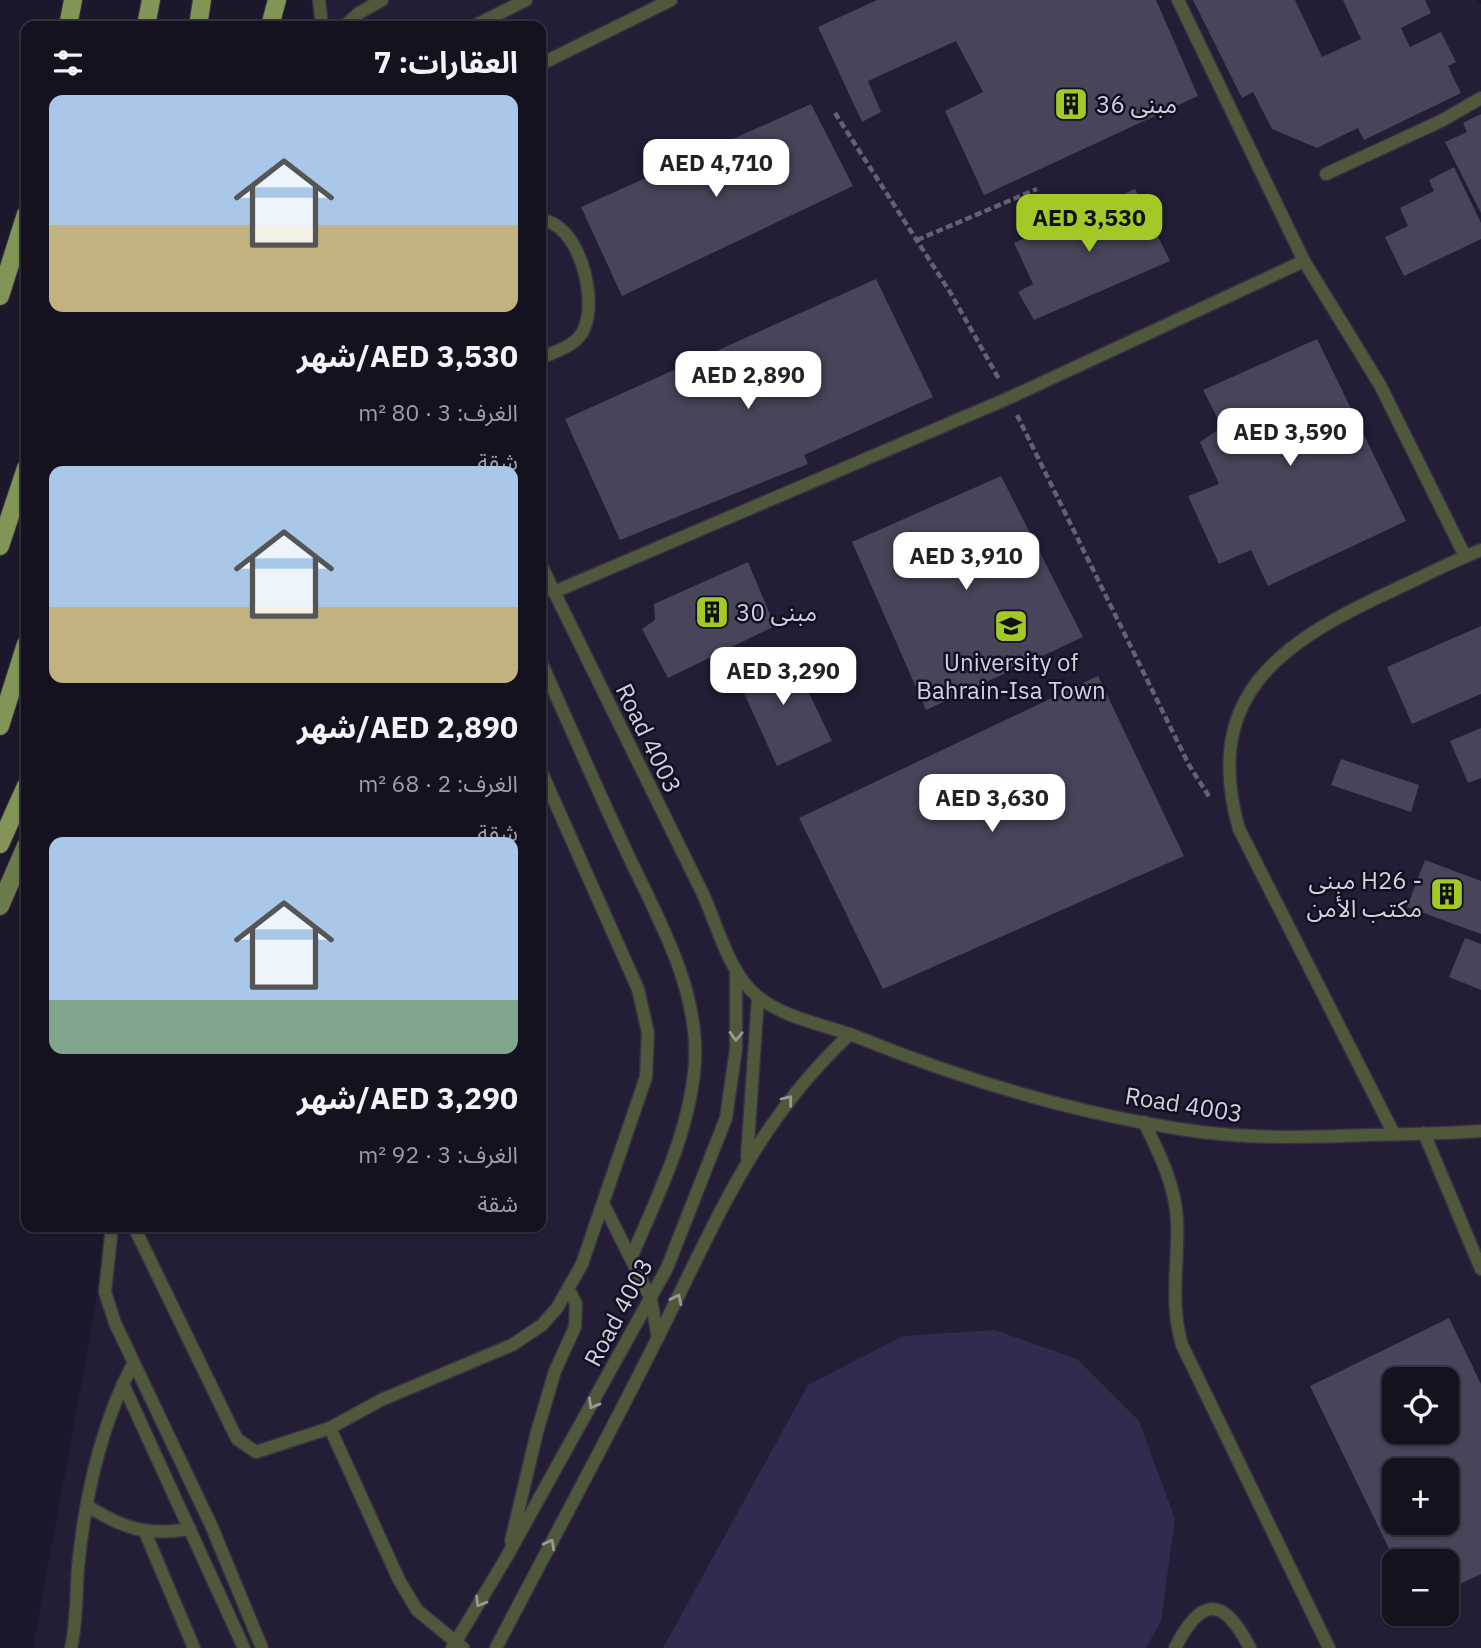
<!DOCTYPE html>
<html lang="ar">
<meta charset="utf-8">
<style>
body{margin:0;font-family:"IBM Plex Sans","Noto Sans Arabic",sans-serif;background:#1e1b29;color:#f1f3f6;direction:rtl;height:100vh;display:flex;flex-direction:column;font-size:26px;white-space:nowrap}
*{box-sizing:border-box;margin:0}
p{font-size:23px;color:#9d9ea5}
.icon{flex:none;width:38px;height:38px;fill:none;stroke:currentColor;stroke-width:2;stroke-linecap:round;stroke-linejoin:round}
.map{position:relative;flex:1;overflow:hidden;direction:ltr}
.side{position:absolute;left:21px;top:21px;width:525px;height:1211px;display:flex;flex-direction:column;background:#151220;border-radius:14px;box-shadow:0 2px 5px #0004,0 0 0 2px #34323e;direction:rtl}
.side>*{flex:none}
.tools{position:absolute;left:1382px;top:1367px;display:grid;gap:14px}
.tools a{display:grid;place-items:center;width:77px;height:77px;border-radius:14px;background:#151220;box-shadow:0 2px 5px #0004,0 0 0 2px #34323e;font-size:35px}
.price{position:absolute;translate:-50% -60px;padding:0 16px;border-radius:14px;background:#fff;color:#222;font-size:23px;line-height:46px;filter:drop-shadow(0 2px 4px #0008)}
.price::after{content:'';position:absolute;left:50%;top:42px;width:21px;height:16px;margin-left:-10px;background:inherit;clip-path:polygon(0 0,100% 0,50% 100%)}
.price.on{background:#a3c926;color:#111}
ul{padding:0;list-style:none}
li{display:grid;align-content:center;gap:14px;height:371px;padding:0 28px}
li span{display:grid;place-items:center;height:217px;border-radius:14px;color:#555}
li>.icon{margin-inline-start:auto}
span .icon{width:126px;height:126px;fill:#fffc;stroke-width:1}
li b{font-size:30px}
h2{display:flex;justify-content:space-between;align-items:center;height:84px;padding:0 28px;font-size:30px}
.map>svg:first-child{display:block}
.built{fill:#231d36;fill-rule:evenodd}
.green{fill:#332a4f}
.building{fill:#484459;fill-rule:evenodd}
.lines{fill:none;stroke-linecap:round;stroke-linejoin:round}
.lane-casing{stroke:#353244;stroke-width:15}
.secondary-casing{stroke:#353244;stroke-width:20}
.primary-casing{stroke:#353244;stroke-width:20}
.path{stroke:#646172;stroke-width:4.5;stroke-dasharray:7 3.5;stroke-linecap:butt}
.lane{stroke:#4f583b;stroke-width:12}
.secondary{stroke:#6c7b4b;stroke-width:18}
.primary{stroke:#829557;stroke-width:18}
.oneway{stroke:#979a94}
.labels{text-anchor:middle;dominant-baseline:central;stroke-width:5;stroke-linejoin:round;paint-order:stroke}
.poi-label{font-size:24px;fill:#d2d0dd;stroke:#130f21;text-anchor:start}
.street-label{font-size:24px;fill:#d2d0dd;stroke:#130f21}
</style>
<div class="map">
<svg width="1481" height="1648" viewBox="0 0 1481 1648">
<rect width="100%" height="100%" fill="#1c182b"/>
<path class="built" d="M329,0H1475L1481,4V1648H33L110,1227H541V26H324ZM1395,1379H1447V1432H1395ZM1395,1470H1447V1522H1395ZM1395,1561H1447V1614H1395Z"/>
<polygon class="green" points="995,1330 1077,1359 1139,1421 1175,1519 1161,1621 1146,1648 663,1648 808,1385 903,1336"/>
<g class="building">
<polygon points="877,0 1156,0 1198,96 984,195 945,111 983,92 956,41 868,81 881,112 862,122 818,27"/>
<polygon points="1193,0 1295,0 1322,57 1361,39 1343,0 1425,0 1431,13 1401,28 1410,47 1441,32 1456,62 1448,66 1461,93 1364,140 1358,128 1317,148 1272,129 1253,92 1242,98"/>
<polygon points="811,104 853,186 622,296 581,207"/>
<polygon points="1481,114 1481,213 1445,142 1467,132 1463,123"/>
<polygon points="1454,167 1481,223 1481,239 1404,276 1385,237 1408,226 1400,208 1434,191 1429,180"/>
<polygon points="1135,189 1170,261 1034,320 1018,292 1033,284 1014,243"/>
<polygon points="876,279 933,397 804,455 808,464 620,540 565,419"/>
<polygon points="1317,339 1406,521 1268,586 1251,550 1219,564 1188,496 1219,484 1200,442 1222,427 1203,390"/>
<polygon points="1001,476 1083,637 926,710 852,542"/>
<polygon points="748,562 775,626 668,678 642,629 655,620 654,604"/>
<polygon points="1481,626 1481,694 1412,724 1387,667"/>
<polygon points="787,647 832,741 777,766 734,671"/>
<polygon points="1098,676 1184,856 883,989 799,818"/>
<polygon points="1481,728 1481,778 1468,783 1450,741"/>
<polygon points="1341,759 1419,785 1411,812 1331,785"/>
<polygon points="1425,860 1481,881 1481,934 1407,907"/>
<polygon points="1465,938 1481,944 1481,990 1449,977"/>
<path d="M1449,1318L1481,1384V1574L1447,1590V1561H1395L1310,1386ZM1395,1379H1447V1432H1395ZM1395,1470H1447V1522H1395Z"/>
</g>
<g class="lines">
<g class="lane-casing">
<g id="lane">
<polyline points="319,0 322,26"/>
<polyline points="1178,0 1304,261 1380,385 1465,556"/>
<polyline points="345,26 359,13 382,0"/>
<polyline points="474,26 526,0"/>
<polyline points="541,64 671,0"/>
<polyline points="1326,174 1441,121 1481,98"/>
<path d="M541,220C579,223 598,298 584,329C577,346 556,351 541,358"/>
<path d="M541,565L703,894C718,927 729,973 757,996C785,1019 827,1025 860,1038C969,1082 1085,1116 1201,1132C1257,1139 1314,1137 1370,1135C1407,1134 1444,1134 1481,1131"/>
<polyline points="554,592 1009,398 1304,261"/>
<path d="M541,662C568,722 594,782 622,842C653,910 699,984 695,1062C690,1132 658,1195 631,1258"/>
<path d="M1144,1122C1159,1153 1175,1184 1177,1220C1179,1265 1169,1300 1182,1345L1329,1648"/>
<polyline points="1424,1133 1481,1269"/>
<path d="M1394,1134L1239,829C1202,698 1277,645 1383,595C1416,580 1448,563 1481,550"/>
<polyline points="747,1157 758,998"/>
<polyline points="603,1203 651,1299 658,1338"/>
<polyline points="112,1227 105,1292 115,1323 211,1525 262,1648"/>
<polyline points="134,1227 237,1439 256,1452 330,1428 381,1400 512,1345 542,1325 557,1308 582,1264 646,1077 648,1033 638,989 541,771"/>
<polyline points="133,1364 123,1384 244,1648"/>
<polyline points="330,1428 399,1580 417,1610 463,1648"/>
<path d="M89,1507C125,1529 147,1536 190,1529"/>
<polyline points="145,1532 194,1648"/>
<polyline points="511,1541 537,1432 555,1371 575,1327 576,1304 569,1290"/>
<path d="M71,1648C77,1622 76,1594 78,1567C84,1506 98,1440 123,1384"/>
<polyline points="452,1648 506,1558 667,1268 726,1118 736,1049 736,972"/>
<path d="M496,1648C550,1544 606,1442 658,1337C717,1221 752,1126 850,1034"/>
<path d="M1175,1648C1202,1596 1223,1596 1250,1648"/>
</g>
</g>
<g class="secondary-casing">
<polyline id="secondary" points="0,906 26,846"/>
</g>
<g class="primary-casing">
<g id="primary">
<polyline points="68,26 73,0"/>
<polyline points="146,26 151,0"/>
<polyline points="198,26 202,0"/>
<polyline points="270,26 277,0"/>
<polyline points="0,296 26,214"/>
<polyline points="0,546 26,468"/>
<polyline points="0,726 26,644"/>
<polyline points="0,844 26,786"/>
</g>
</g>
<g class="path">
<polyline points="835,113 950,292 999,379"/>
<polyline points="917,240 1037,189"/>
<polyline points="1017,415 1189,765 1210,798"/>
</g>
<use href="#lane" class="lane"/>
<use href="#secondary" class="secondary"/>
<use href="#primary" class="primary"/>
</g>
<defs><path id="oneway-chevron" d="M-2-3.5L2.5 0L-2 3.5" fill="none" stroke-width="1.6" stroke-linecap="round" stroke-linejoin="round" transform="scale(1.75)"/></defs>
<g class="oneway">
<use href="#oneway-chevron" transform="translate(736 1036) rotate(92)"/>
<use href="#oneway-chevron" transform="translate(788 1100) rotate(-52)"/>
<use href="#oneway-chevron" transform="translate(677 1299) rotate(-64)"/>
<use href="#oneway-chevron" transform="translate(593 1404) rotate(119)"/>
<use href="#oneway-chevron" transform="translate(550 1544) rotate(-62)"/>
<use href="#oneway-chevron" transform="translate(480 1602) rotate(121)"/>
</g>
<defs>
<g id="building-square" transform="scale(1.75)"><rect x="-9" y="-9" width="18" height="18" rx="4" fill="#a3c926" stroke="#130f21"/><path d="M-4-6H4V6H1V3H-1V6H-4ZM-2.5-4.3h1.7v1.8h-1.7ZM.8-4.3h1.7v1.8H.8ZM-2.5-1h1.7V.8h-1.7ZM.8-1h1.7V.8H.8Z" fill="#111"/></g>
<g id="school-square" transform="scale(1.75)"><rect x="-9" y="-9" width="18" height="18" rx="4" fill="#a3c926" stroke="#130f21"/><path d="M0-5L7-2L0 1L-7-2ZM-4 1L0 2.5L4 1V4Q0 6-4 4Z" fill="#111"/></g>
</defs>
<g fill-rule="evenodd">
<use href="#building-square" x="1071" y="104"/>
<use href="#building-square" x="712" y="612"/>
<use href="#school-square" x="1011" y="626"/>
<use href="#building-square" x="1447" y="894"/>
</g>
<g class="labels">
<g class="poi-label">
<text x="1096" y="104">مبنى 36</text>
<text x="736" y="612">مبنى 30</text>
<text x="1011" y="662" text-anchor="middle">University of<tspan x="1011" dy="28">Bahrain-Isa Town</tspan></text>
<text x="1422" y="880" text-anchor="end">مبنى H26 -<tspan x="1422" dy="28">مكتب الأمن</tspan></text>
</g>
<g class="street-label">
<text transform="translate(649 738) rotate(64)">Road 4003</text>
<text transform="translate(1184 1104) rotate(9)">Road 4003</text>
<text transform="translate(618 1312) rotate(-62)">Road 4003</text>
</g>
</g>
</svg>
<div class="tools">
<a><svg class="icon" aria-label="locate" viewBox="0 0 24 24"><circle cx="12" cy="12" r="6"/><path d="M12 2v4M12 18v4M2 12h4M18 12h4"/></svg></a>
<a>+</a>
<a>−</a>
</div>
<b class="price" style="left:716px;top:199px">AED 4,710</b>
<b class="price on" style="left:1089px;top:254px">AED 3,530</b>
<b class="price" style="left:748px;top:411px">AED 2,890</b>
<b class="price" style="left:1290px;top:468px">AED 3,590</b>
<b class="price" style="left:966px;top:592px">AED 3,910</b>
<b class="price" style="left:783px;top:707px">AED 3,290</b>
<b class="price" style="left:992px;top:834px">AED 3,630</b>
<section class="side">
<h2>العقارات: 7<svg class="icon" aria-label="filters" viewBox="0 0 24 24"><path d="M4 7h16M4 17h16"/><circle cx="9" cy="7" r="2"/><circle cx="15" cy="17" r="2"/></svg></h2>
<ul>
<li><span style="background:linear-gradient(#a9c7e8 60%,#c2b280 0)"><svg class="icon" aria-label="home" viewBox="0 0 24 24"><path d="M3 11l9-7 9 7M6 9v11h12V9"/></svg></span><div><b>AED 3,530/شهر</b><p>الغرف: 3 · 80 m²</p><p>شقة</p></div></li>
<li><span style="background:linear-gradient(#a9c7e8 65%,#c2b280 0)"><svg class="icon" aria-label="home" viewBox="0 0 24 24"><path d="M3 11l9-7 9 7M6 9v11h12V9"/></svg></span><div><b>AED 2,890/شهر</b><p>الغرف: 2 · 68 m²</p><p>شقة</p></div></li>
<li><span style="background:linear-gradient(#a9c7e8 75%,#7fa58c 0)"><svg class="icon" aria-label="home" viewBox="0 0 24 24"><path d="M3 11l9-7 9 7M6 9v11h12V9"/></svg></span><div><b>AED 3,290/شهر</b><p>الغرف: 3 · 92 m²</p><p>شقة</p></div></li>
</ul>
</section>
</div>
